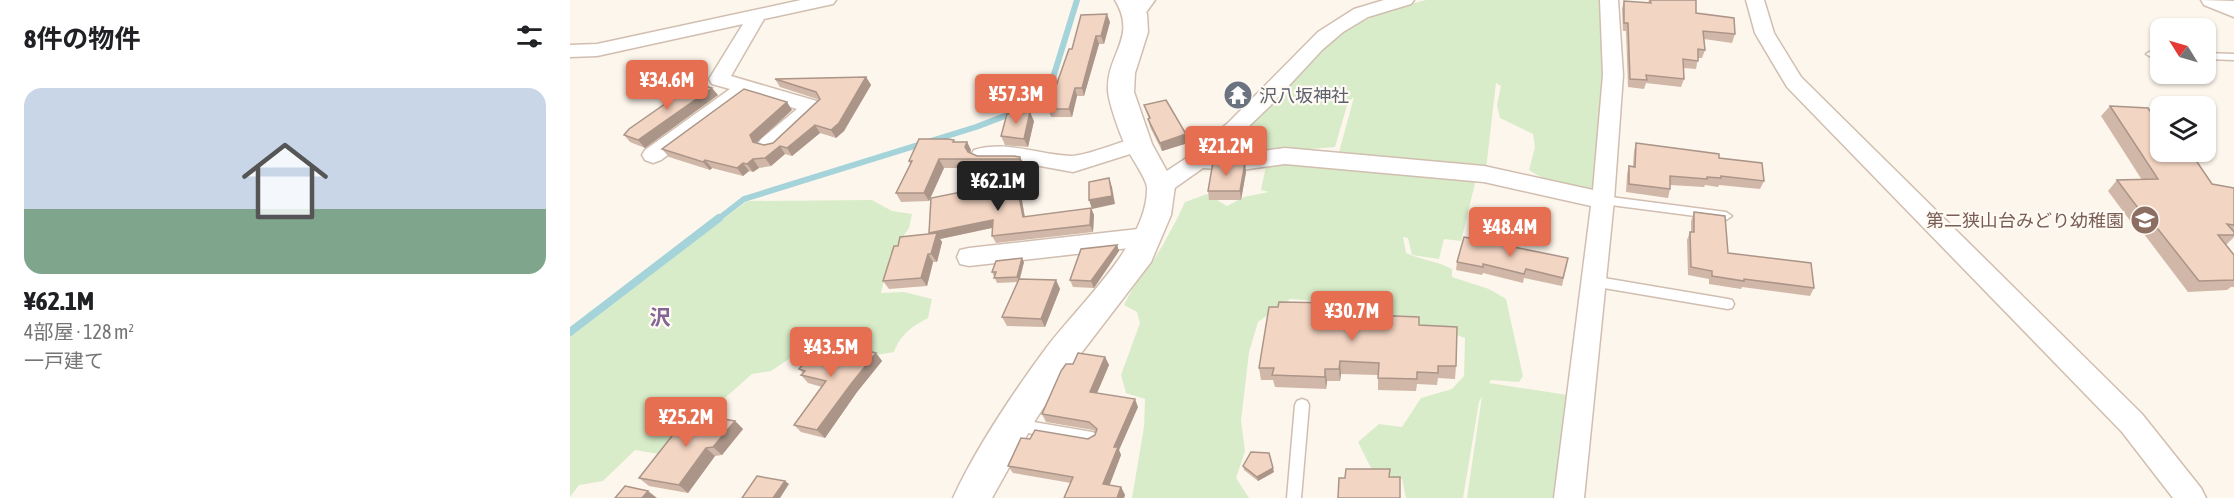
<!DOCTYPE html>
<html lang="ja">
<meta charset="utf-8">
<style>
body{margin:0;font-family:"Asap Condensed","Noto Sans JP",sans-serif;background:#f2f2f2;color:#202124;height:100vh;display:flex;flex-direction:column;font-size:22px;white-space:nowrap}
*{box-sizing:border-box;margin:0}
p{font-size:20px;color:#757577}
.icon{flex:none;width:33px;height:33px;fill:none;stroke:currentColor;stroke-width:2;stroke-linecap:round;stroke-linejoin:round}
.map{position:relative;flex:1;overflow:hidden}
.sheet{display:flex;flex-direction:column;background:#fff;width:570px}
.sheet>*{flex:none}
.needle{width:39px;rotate:307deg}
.buttons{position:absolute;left:1580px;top:18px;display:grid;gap:12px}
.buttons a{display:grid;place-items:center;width:66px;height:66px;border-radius:12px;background:#fff;box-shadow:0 2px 4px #0004;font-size:30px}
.price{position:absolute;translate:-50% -51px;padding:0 14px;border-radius:6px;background:#e76f51;color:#fff;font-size:20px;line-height:39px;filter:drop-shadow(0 2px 3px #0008)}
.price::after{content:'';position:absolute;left:50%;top:36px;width:18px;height:14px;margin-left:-9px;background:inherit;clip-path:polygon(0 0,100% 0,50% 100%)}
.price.selected{background:#222;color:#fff}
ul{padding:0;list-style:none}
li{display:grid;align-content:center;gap:12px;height:318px;padding:0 24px}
li span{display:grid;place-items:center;height:186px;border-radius:18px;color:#555}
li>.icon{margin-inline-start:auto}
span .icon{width:108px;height:108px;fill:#fffc;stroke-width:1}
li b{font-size:26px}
h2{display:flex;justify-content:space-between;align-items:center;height:72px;padding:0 24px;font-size:26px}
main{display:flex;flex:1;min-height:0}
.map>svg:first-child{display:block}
.green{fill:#d8ecc9}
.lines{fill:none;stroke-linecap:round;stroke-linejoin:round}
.stream-far1{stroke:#a5d3da;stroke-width:6}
.stream{stroke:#a5d3da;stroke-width:8}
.service-casing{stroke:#d1beb0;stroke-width:3}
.minor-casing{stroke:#d1beb0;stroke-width:3}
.tertiary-casing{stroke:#d1beb0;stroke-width:3}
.service{fill:#fff;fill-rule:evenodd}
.minor{fill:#fff;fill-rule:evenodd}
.tertiary{fill:#fff;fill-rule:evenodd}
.wall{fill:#d1b7a8}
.shaded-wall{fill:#aa9588}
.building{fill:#f3d5c3;stroke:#aa9588;stroke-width:1.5}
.labels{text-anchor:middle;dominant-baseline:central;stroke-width:4.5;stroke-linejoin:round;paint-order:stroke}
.worship-label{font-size:18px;fill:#5b616d;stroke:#fffaf3;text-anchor:start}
.education-label{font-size:18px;fill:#785e54;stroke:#fffaf3;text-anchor:end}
.quarter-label{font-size:21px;font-weight:bold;fill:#846695;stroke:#fffaf3}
</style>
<main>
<section class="sheet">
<h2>8件の物件<svg class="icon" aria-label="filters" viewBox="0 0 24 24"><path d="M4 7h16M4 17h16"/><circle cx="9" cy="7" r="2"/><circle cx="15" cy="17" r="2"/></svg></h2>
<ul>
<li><span style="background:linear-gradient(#c9d6e8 65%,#7fa58c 0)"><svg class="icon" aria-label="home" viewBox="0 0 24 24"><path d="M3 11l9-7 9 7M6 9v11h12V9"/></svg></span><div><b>¥62.1M</b><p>4部屋 · 128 m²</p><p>一戸建て</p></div></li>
</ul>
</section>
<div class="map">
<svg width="1664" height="498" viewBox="0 0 1664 498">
<rect width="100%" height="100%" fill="#fdf6ec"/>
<g class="green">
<path d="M856,0H1036V67L1028,187L1021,190L974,179L959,170L965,147L963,134L930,118L927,105L931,86L926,83L916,169L768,156L784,97L778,102L765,147C733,149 695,156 666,140L769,32L818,10Z"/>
<path d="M697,161L906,179L891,241L874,239L869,259L842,255L838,238L833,237L836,253C851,260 867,261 882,269V277L919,289L936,299L953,376L949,382L921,380L919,383L1004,396L993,498H897L912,396L909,402L893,498H836L832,479L803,472L788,442L809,424L832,427L851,398L882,389L894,376L895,338C857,323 817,323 777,320L768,307L744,301L720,299L688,322L679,352L671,421L675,451L666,478L679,498H562L574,427L575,399L556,393L551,375L570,323L567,312L554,305C562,288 572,276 583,261C595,242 606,222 615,202L637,194L657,206L674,197L699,192L691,190Z"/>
<path d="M302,200L322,211L342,214L339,228L320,255L311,293L334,292L362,299L358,318C341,327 331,334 324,352L289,358L228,353L201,371L182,374L156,397L134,410L95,455L65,450L33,481L9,485L0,497V337L177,201Z"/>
</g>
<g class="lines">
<polyline class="stream-far1" points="147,220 174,199 406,127 464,105 478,94 507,0"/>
<polyline class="stream" points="0,332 149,218"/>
<g class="service-casing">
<g id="service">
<polygon points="1590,51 1590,57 1581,57 1576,54 1581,51"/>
<polygon points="1635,53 1664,54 1664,60 1635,59"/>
<polygon points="1033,196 1156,212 1162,216 1156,220 1033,204 1027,200"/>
<polygon points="1022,276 1158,299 1162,300 1164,304 1162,308 1158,309 1022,286 1018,284 1016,281 1018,278"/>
<polygon points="732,399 737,401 739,405 731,498 717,498 725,405 727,401"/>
<polygon points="446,419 522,432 527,434 529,438 527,442 522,444 446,431 441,429 439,425 441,421"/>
</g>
</g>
<g class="minor-casing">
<g id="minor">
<polygon points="231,0 266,0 263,4 194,19 161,76 250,102 253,107 207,149 199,151 191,149 188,144 191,139 227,109 179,95 91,160 83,163 75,160 72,155 75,150 160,89 142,84 139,79 173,24 27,56 0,57 0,45 27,44"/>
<polygon points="566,0 585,0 572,18 558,18 556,14"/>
<polygon points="814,0 844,0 841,4 798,17 773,32 752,50 700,106 651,153 671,154 715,148 914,166 1023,190 1033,75 1030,0 1048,0 1053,75 1044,200 1014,498 984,498 1021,206 914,182 715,164 671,170 633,168 599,192 591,194 583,192 580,186 583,180 615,159 658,123 748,32 784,9"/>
<polygon points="1176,0 1194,0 1204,33 1231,77 1572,414 1631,488 1636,498 1603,498 1552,432 1217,87 1185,33"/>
<path d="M568,137L576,139L579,144L576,149L503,172L448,162L412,163L404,160L401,155L404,150C438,140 468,155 501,156C516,156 552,141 568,137Z"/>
<polygon points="577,228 585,231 589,237 585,243 577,246 399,266 390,264 387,257 390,250 399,248"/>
</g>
</g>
<g class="tertiary-casing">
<g id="tertiary">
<path d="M545,0H567L577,14L578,32L565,73L564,92L582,144L605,186L601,215L581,262L499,369L466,419L422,498H383C405,450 443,393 474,351C505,308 579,243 577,187C576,178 561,157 556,147C550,134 539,104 538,91C536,54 568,38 545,0Z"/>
<polygon points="1631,0 1664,1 1664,17 1634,5"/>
</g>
</g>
<use href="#service" class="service"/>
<use href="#minor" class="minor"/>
<use href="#tertiary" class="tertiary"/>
</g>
<g class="wall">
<polygon points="1079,0 1126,0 1126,13 1165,34 1162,43 1134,39 1135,50 1132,58 1128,58 1126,69 1114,68 1114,79 1111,87 1076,83 1074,89 1058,87 1056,31 1053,31 1052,9 1054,1 1078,3"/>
<polygon points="540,22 534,44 529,44 514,96 507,96 502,117 481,117 478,109 502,49"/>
<polygon points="296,77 301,85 274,131 266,138 250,133 222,156 215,154 201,166 189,168 183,172 179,171 173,176 142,168 140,170 99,157 92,149 222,110 186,143 194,145 203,143 250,100 210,87 205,79"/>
<polygon points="148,95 75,148 60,142 54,135"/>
<polygon points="574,105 618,143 592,151 580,127 578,119 579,119"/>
<polygon points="1540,106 1616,156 1642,184 1664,188 1664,237 1656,245 1664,255 1664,287 1661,287 1657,290 1618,292 1574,234 1570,234 1538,191 1547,180 1572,180 1531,116"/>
<polygon points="464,121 458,147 435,145 431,136"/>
<polygon points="385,142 397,142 401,150 400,153 407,156 450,157 454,165 453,168 374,168 359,201 331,202 326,193 340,164 339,161"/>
<polygon points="1066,143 1149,158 1194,181 1190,189 1149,185 1148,187 1135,185 1134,187 1100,185 1100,189 1098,198 1056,192 1057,174 1059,166 1063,166 1064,151"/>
<polygon points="676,172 671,200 639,200 638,191"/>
<polygon points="450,189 455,217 521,208 524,215 523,232 426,243 422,236 422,228 370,239 372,242 367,262 363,262 357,286 319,289 313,281 328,246 360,234"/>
<polygon points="1124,212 1158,253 1244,288 1240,296 1172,287 1171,289 1139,284 1139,279 1118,275 1117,240 1120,232 1121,232 1121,221"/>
<polygon points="547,245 549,251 524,288 503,287 500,280"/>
<polygon points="998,258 992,286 954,278 953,283 913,273 912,275 886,270 887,262"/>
<polygon points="454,262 450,279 486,280 490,289 475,327 437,326 432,317 448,282 427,283 422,272"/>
<polygon points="767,310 775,314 849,325 886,366 885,379 868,378 867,385 847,384 846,391 808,390 808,375 771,374 770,381 757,381 756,389 705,387 703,380 691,380 689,368"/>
<polygon points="306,353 312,361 287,392 255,438 231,432 224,425 252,387 238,383 231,375 233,373 229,369"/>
<polygon points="535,357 539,365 527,393 568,407 549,450 551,455 539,485 551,487 555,495 554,498 494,498 501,483 443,473 438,466 460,439 518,439 525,435 526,433 523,430 476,422 472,414 503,364"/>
<polygon points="165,421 173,429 152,455 145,456 118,493 79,486 69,478"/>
<polygon points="673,466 704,472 688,481 674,470"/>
</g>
<g class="shaded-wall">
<polygon points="537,14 540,22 534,44 531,36"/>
<polygon points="526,36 529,44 514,96 512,88"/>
<polygon points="296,77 301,85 274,131 266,138 261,130"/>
<polygon points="142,88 148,95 75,148 68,140"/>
<polygon points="505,88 507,96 502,117 499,109"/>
<polygon points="217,102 222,110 186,143 183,142 180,135"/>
<polygon points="460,112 464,121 458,147 454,139"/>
<polygon points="245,125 250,133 222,156 217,148"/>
<polygon points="616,134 618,143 592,151 590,143"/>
<polygon points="397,142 401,150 399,156 395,147"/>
<polygon points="210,146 215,154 201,166 195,158"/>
<polygon points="450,157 454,165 453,168 449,159"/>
<polygon points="183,159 189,168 183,172 177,164"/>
<polygon points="369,159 374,168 359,201 354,193"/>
<polygon points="135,160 142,168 140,170 133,162"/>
<polygon points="173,163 179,171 173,176 167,168"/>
<polygon points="675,163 676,172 671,200 670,191"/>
<polygon points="539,178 542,187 545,204 522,209 519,200"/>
<polygon points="446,181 450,189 456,225 453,217"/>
<polygon points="521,208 524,215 523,232 520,225"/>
<polygon points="423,220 426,227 370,239 372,242 367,262 361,254 359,233"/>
<polygon points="547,245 549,251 524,288 521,281"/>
<polygon points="358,254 363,262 357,286 351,278"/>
<polygon points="452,258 454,262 449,281 447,277"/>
<polygon points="486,280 490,289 475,327 471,319"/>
<polygon points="306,353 312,361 287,392 255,438 247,430 281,384"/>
<polygon points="535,357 539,365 524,400 520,392"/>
<polygon points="770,361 771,374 770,381 769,369"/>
<polygon points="755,369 757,381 756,389 755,377"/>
<polygon points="565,399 568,407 549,450 551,455 537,492 533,484 544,447"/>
<polygon points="165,421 173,429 152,455 143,447"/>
<polygon points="136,448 145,456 118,493 109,485"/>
<polygon points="703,468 704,472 688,481 687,477"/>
<polygon points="215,481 219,484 210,498 203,498"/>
<polygon points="551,487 555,495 554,498 547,498"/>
<polygon points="78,491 87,498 72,498"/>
</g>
<g class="building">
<polygon points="1080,0 1126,0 1126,13 1164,18 1165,34 1133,31 1135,50 1128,49 1128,61 1113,59 1114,79 1076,75 1077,80 1060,79 1058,23 1054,23 1054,1 1081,3"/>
<polygon points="537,14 531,36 526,36 512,88 505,88 499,109 478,109 499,49 502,49 511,15"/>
<polygon points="296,77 269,123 261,130 245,125 217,148 210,146 195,158 183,159 177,164 173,163 167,168 135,160 133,162 92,149 174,89 217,102 180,135 183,142 194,145 203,143 250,99 246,92 205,79"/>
<polygon points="125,83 142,88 68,140 54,135 59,129"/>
<polygon points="596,100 616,134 590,143 578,119 580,118 574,105"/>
<polygon points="1540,106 1578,108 1580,111 1586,111 1590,118 1590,152 1613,152 1616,156 1623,156 1642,184 1664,188 1664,225 1657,224 1664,232 1664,235 1648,235 1664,255 1664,280 1629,281 1584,224 1580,224 1547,180 1588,179"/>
<polygon points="460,112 454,139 431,136 437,114"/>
<polygon points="349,139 378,139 384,140 383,142 397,142 395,147 398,152 407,156 444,156 450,157 449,159 369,159 354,193 326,193 342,161 339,161"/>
<polygon points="1066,143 1149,154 1149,158 1192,163 1194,181 1151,176 1151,178 1137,177 1137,179 1100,176 1100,189 1059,184 1059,166 1065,167"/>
<polygon points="643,162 675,163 670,191 638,191"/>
<polygon points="539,178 542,196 519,200 519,182"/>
<polygon points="446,181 453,217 521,208 520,225 422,236 423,220 359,233 361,198"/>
<polygon points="1124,212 1155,216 1158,253 1241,263 1244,288 1174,279 1174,281 1142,276 1142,271 1121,267 1120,232 1124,232"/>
<polygon points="367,233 361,254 358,254 351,278 313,281 324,246 328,246 330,237"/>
<polygon points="894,237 998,258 993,278 956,269 954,274 913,264 913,267 887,262"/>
<polygon points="547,245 521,281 500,280 511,249"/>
<polygon points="452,258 447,277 424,278 426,272 422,272 426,261"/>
<polygon points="449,279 486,280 471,319 432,317"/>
<polygon points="709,302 766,303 765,310 775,310 775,314 849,317 849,325 887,327 886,366 868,366 868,373 847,372 847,379 808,378 809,363 770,361 769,369 755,369 755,377 702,375 704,368 689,368 699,307 708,307"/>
<polygon points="254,340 306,353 281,384 247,430 224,425 256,381 231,375 235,371 229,369"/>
<polygon points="508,353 535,357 520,392 565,399 544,447 548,447 533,484 551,487 547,498 494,498 503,477 438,466 451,438 460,439 465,430 518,439 525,435 527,429 519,422 472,414 491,371 496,364 503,364"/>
<polygon points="120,413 165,421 143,447 136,448 109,485 69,478"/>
<polygon points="681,452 699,453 703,468 687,477 673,466"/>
<polygon points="776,469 820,469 819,477 830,477 830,498 768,498 769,478 775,478"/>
<polygon points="187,476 215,481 203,498 172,498"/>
<polygon points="55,486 78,491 72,498 45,498"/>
</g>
<defs>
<g id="temple-disc" transform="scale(1.5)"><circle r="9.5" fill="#6b7280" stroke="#fffaf3"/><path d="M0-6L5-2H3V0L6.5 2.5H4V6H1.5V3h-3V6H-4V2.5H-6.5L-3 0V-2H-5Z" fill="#fff"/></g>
<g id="school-disc" transform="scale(1.5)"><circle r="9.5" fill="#8d6e63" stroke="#fffaf3"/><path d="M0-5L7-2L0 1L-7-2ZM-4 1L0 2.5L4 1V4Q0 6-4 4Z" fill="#fff"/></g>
</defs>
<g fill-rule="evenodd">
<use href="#temple-disc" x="668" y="95"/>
<use href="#school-disc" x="1575" y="220"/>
</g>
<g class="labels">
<g class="worship-label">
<text x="689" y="95">沢八坂神社</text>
</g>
<g class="education-label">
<text x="1554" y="220">第二狭山台みどり幼稚園</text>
</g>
<g class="quarter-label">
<text x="90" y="317">沢</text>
</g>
</g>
</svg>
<div class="buttons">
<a><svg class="needle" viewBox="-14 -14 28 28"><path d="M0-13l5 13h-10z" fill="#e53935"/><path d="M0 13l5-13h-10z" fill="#757577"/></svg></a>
<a><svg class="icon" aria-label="layers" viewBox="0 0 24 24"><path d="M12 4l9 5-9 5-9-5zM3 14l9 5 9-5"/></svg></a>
</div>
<b class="price" style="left:97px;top:111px">¥34.6M</b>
<b class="price" style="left:446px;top:125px">¥57.3M</b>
<b class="price" style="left:656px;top:177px">¥21.2M</b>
<b class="price selected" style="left:428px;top:212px">¥62.1M</b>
<b class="price" style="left:940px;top:258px">¥48.4M</b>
<b class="price" style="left:782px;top:342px">¥30.7M</b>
<b class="price" style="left:261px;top:378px">¥43.5M</b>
<b class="price" style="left:116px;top:448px">¥25.2M</b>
</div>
</main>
